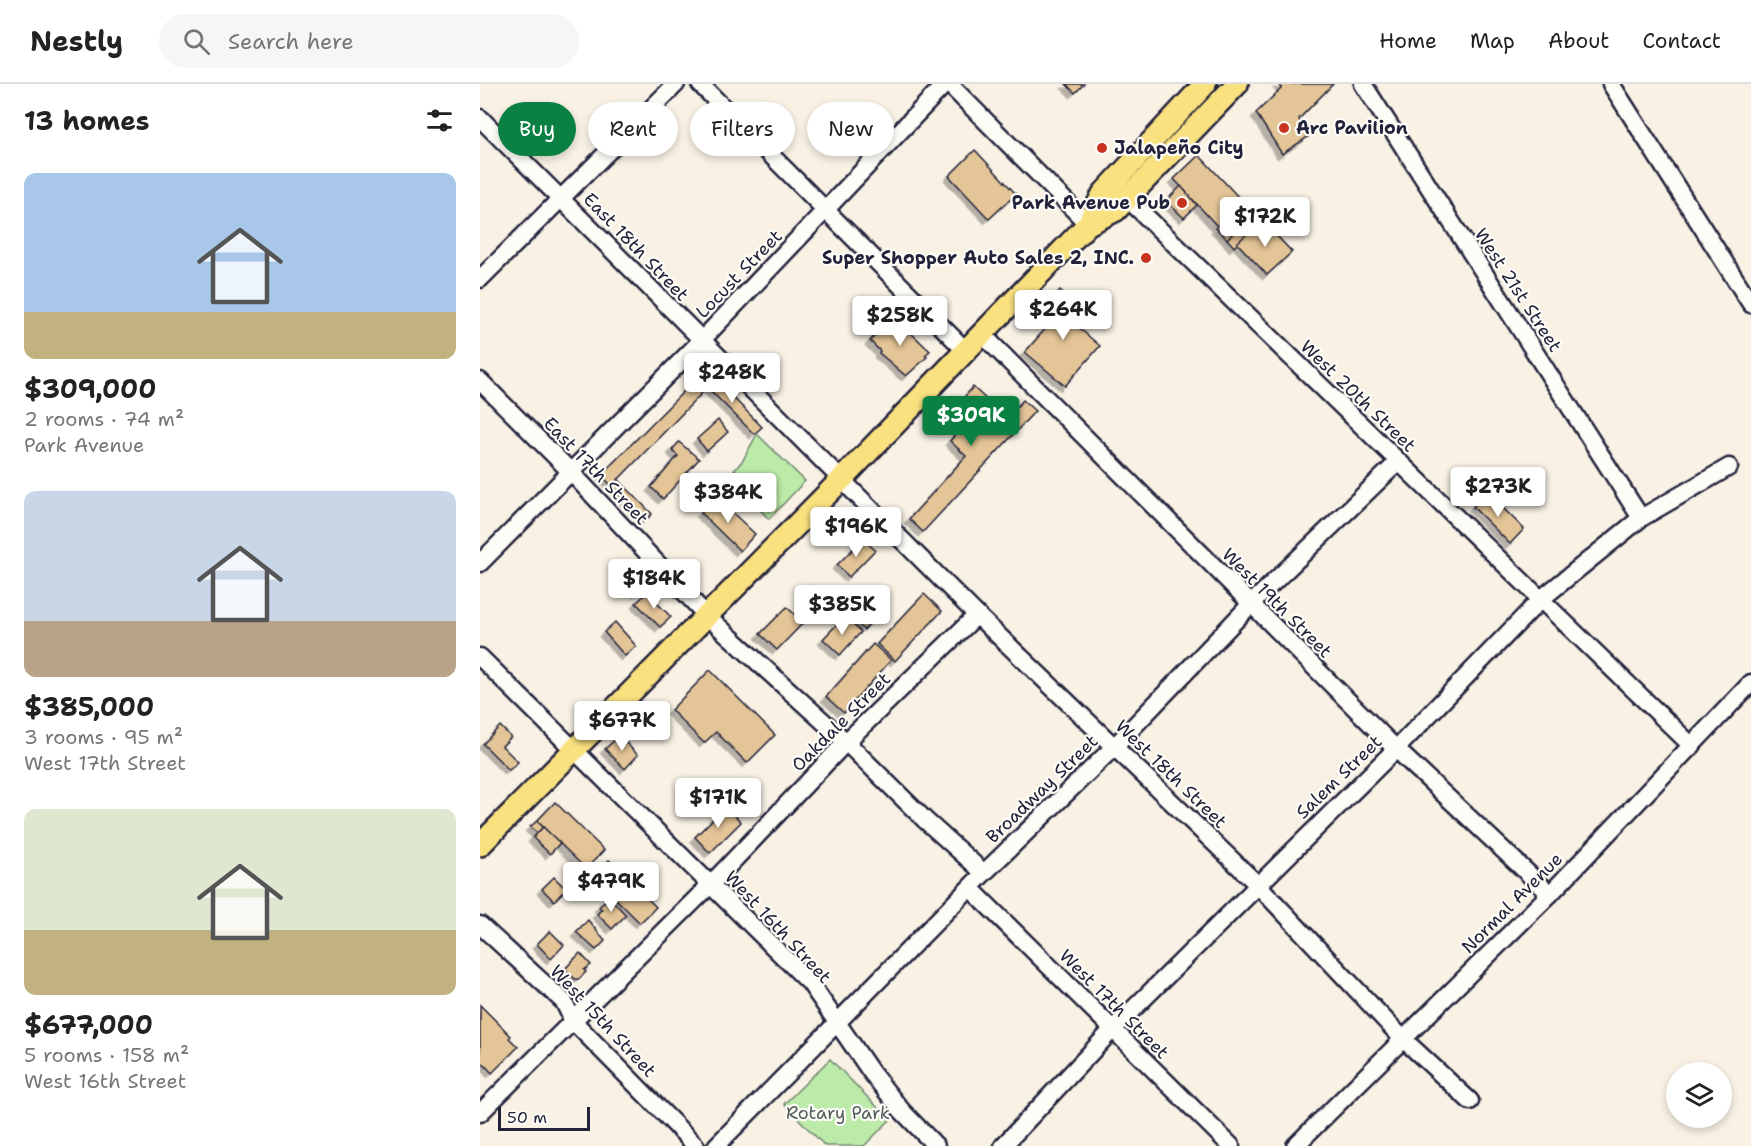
<!DOCTYPE html>
<meta charset="utf-8">
<style>
body{margin:0;font-family:"Shantell Sans",sans-serif;background:#f6f6f6;color:#222;height:100vh;display:flex;flex-direction:column;font-size:22px;white-space:nowrap}
*{box-sizing:border-box;margin:0}
p{font-size:20px;color:#767676}
.icon{flex:none;width:33px;height:33px;fill:none;stroke:currentColor;stroke-width:2;stroke-linecap:round;stroke-linejoin:round}
.map{position:relative;flex:1;overflow:hidden}
.side{display:flex;flex-direction:column;background:#fff;width:480px}
.side>*{flex:none}
.guide{position:absolute;left:18px;top:18px;width:570px;height:54px;display:flex;gap:12px}
.buttons{position:absolute;left:1186px;top:978px;display:grid;gap:12px}
.buttons a{display:grid;place-items:center;width:66px;height:66px;border-radius:50%;background:#fff;box-shadow:0 3px 9px #0003;font-size:30px}
.scale{position:absolute;left:18px;bottom:15px;width:92px;box-sizing:border-box;padding-left:6px;border:3px solid #22223b;border-top:0;font-size:16px;line-height:21px;white-space:nowrap;color:#22223b;-webkit-text-stroke:4px #fdfcf7;paint-order:stroke}
.price{position:absolute;translate:-50% -51px;padding:0 14px;border-radius:6px;background:#fff;color:#222;font-size:20px;line-height:39px;filter:drop-shadow(0 2px 3px #0008)}
.price::after{content:'';position:absolute;left:50%;top:36px;width:18px;height:14px;margin-left:-9px;background:inherit;clip-path:polygon(0 0,100% 0,50% 100%)}
.price.active{background:#0b8043;color:#fff}
ul{padding:0;list-style:none}
li{display:grid;align-content:center;gap:12px;height:318px;padding:0 24px}
li span{display:grid;place-items:center;height:186px;border-radius:12px;color:#555}
li>.icon{margin-inline-start:auto}
span .icon{width:108px;height:108px;fill:#fffc;stroke-width:1}
li b{font-size:26px}
h2{display:flex;justify-content:space-between;align-items:center;height:72px;padding:0 24px;font-size:26px}
.pill{padding:0 21px;border-radius:27px;background:#fff;box-shadow:0 3px 9px #0003;font-size:21px;line-height:54px}
.pill.active{background:#0b8043;color:#fff}
header{display:flex;align-items:center;gap:36px;box-sizing:border-box;height:84px;padding:0 30px;background:#fff;border-bottom:2px solid #e0e0e0}
header strong{font-size:28px}
nav{display:flex;gap:33px;margin-inline-start:auto;font-size:21px}
.search{width:420px;height:54px;background:#f6f6f6;display:flex;align-items:center;gap:15px;box-sizing:border-box;padding:0 21px;border-radius:33px;color:#767676;font-size:22px}
main{display:flex;flex:1;min-height:0}
.map>svg:first-child{display:block}
.green{fill:#bceaa8;stroke:#6f8672;stroke-width:1.5}
.building{fill:#e4c597;stroke:#22223b;stroke-width:1.5;filter:url(#shadow)}
.lines{fill:none;stroke-linecap:round;stroke-linejoin:round}
.minor-casing{stroke:#22223b;stroke-width:21}
.major-casing{stroke:#22223b;stroke-width:26}
.minor{stroke:#fdfcf7;stroke-width:16}
.major{stroke:#fae180;stroke-width:21}
.poi-dot{fill:#c8321e;stroke:#fdfcf7;stroke-width:2}
.labels{text-anchor:middle;dominant-baseline:central;stroke-width:4.5;stroke-linejoin:round;paint-order:stroke}
.poi-label{font-size:18px;font-weight:bold;fill:#22223b;stroke:#fdfcf7;text-anchor:start}
.street-label{font-size:18px;fill:#22223b;stroke:#fdfcf7}
.park-label{font-size:18px;fill:#505e5c;stroke:#fdfcf7}
</style>
<header>
<strong>Nestly</strong>
<div class="search"><svg class="icon" aria-label="search" viewBox="0 0 24 24"><circle cx="10" cy="10" r="6"/><path d="M15 15l6 6"/></svg>Search here</div>
<nav><a>Home</a><a>Map</a><a>About</a><a>Contact</a></nav>
</header>
<main>
<section class="side">
<h2>13 homes<svg class="icon" aria-label="filters" viewBox="0 0 24 24"><path d="M4 7h16M4 17h16"/><circle cx="9" cy="7" r="2"/><circle cx="15" cy="17" r="2"/></svg></h2>
<ul>
<li><span style="background:linear-gradient(#a9c7e8 75%,#c2b280 0)"><svg class="icon" aria-label="home" viewBox="0 0 24 24"><path d="M3 11l9-7 9 7M6 9v11h12V9"/></svg></span><div><b>$309,000</b><p>2 rooms · 74 m²</p><p>Park Avenue</p></div></li>
<li><span style="background:linear-gradient(#c9d6e8 70%,#b9a48a 0)"><svg class="icon" aria-label="home" viewBox="0 0 24 24"><path d="M3 11l9-7 9 7M6 9v11h12V9"/></svg></span><div><b>$385,000</b><p>3 rooms · 95 m²</p><p>West 17th Street</p></div></li>
<li><span style="background:linear-gradient(#dfe7d0 65%,#c2b280 0)"><svg class="icon" aria-label="home" viewBox="0 0 24 24"><path d="M3 11l9-7 9 7M6 9v11h12V9"/></svg></span><div><b>$677,000</b><p>5 rooms · 158 m²</p><p>West 16th Street</p></div></li>
</ul>
</section>
<div class="map">
<svg width="1271" height="1062" viewBox="0 0 1271 1062">
<defs>
<filter id="shadow"><feDropShadow dx="-4.5" dy="4.5" stdDeviation="0" flood-color="#0004"/></filter>
</defs>
<rect width="100%" height="100%" fill="#f8f1e4"/>
<filter id="ink" filterUnits="userSpaceOnUse"><feTurbulence type="fractalNoise" baseFrequency=".0167" numOctaves="2"/><feDisplacementMap in="SourceGraphic" scale="12" xChannelSelector="R" yChannelSelector="G"/><feConvolveMatrix kernelMatrix="1 2 1 2 8 2 1 2 1" color-interpolation-filters="sRGB"/></filter>
<g filter="url(#ink)">
<g class="green">
<polygon points="277,350 325,397 289,435 248,394 263,376"/>
<polygon points="350,975 410,1036 384,1062 345,1062 304,1020"/>
</g>
<g class="building">
<polygon points="586,0 604,0 595,9"/>
<polygon points="798,0 853,0 819,35 828,53 802,70 776,29 802,4"/>
<polygon points="495,66 536,110 509,135 469,92"/>
<polygon points="719,71 763,118 737,142 694,95"/>
<polygon points="701,102 717,121 704,134 686,117"/>
<polygon points="760,121 771,133 747,155 736,144"/>
<polygon points="774,130 781,138 754,163 747,155"/>
<polygon points="782,136 812,168 787,191 757,159"/>
<polygon points="580,206 602,224 595,232 602,239 598,243 620,262 585,302 545,268 575,234 564,224"/>
<polygon points="413,232 450,267 445,271 447,273 426,292 399,269 400,267 390,257"/>
<polygon points="231,291 282,343 274,350 223,299"/>
<polygon points="214,297 224,307 132,402 121,391"/>
<polygon points="493,303 526,334 543,316 555,327 443,448 429,435 486,372 470,357 478,347 459,329 474,312 481,317"/>
<polygon points="238,336 248,348 227,367 217,355"/>
<polygon points="199,358 219,375 183,415 171,403 198,372 192,366"/>
<polygon points="138,395 172,430 165,437 132,402"/>
<polygon points="1007,408 1044,445 1030,460 993,423"/>
<polygon points="236,413 275,450 260,467 221,429"/>
<polygon points="383,455 395,466 369,493 357,481"/>
<polygon points="151,484 166,499 158,508 143,493"/>
<polygon points="329,502 336,508 330,514 324,508"/>
<polygon points="389,507 405,523 384,546 368,530"/>
<polygon points="167,509 191,533 180,543 156,519"/>
<polygon points="444,510 462,527 415,577 397,560"/>
<polygon points="307,523 323,539 297,566 280,550"/>
<polygon points="365,532 381,548 360,571 343,555"/>
<polygon points="135,538 156,562 145,572 124,548"/>
<polygon points="393,560 411,576 364,629 346,613"/>
<polygon points="230,586 295,651 267,679 236,648 224,659 191,626"/>
<polygon points="20,642 31,653 22,662 38,678 29,686 3,660"/>
<polygon points="139,652 158,671 145,685 125,665"/>
<polygon points="75,718 124,766 106,785 57,737"/>
<polygon points="246,722 261,738 230,769 215,753"/>
<polygon points="57,737 63,743 57,749 50,743"/>
<polygon points="63,743 80,759 70,770 53,754"/>
<polygon points="129,776 176,823 160,839 113,792"/>
<polygon points="74,793 86,805 74,817 62,805"/>
<polygon points="129,813 146,831 132,845 117,830 122,825 119,823"/>
<polygon points="108,836 125,857 116,866 96,848"/>
<polygon points="70,847 84,861 71,875 57,860"/>
<polygon points="100,869 111,881 104,886 106,888 99,895 95,895 85,885"/>
<polygon points="0,921 31,952 29,954 38,963 12,989 0,976"/>
</g>
<g class="lines">
<g class="minor-casing">
<g id="minor">
<polyline points="220,0 485,266"/>
<polyline points="469,0 608,140"/>
<polyline points="883,0 1161,434"/>
<polyline points="1131,0 1271,220"/>
<polyline points="0,34 497,531 777,800 922,954 990,1017"/>
<polyline points="648,115 1212,662"/>
<polyline points="0,195 196,0"/>
<polyline points="502,250 916,665 1070,810"/>
<polyline points="0,297 90,387 227,532 366,658 445,736 504,789"/>
<polyline points="0,479 221,257 465,0"/>
<polyline points="0,573 330,899 391,988 422,1027 456,1062"/>
<polyline points="490,804 751,1062"/>
<polyline points="0,841 84,918 93,937 216,1062"/>
<polyline points="0,1029 231,800 366,658 497,531"/>
<polyline points="236,1062 504,789 634,663 771,520 918,378"/>
<polyline points="523,1062 632,946 916,665 1061,515 1161,434 1249,383"/>
<polyline points="815,1062 1070,810 1271,599"/>
</g>
</g>
<g class="major-casing">
<g id="major">
<polyline points="608,140 636,126 757,0"/>
<polyline points="0,761 361,396 608,140 623,110 725,0"/>
</g>
</g>
<use href="#minor" class="minor"/>
<use href="#major" class="major"/>
</g>
</g>
<g class="poi-dot">
<circle cx="804" cy="44" r="6"/>
<circle cx="622" cy="64" r="6"/>
<circle cx="702" cy="119" r="6"/>
<circle cx="666" cy="174" r="6"/>
</g>
<g class="labels">
<g class="poi-label">
<text x="816" y="44">Arc Pavilion</text>
<text x="634" y="64">Jalapeño City</text>
<text x="690" y="119" text-anchor="end">Park Avenue Pub</text>
<text x="654" y="174" text-anchor="end">Super Shopper Auto Sales 2, INC.</text>
</g>
<g class="street-label">
<text transform="translate(156 163) rotate(46)">East 18th Street</text>
<text transform="translate(259 190) rotate(-46)">Locust Street</text>
<text transform="translate(1038 206) rotate(57)">West 21st Street</text>
<text transform="translate(878 312) rotate(44)">West 20th Street</text>
<text transform="translate(116 387) rotate(46)">East 17th Street</text>
<text transform="translate(797 519) rotate(45)">West 19th Street</text>
<text transform="translate(361 638) rotate(-45)">Oakdale Street</text>
<text transform="translate(691 690) rotate(44)">West 18th Street</text>
<text transform="translate(859 693) rotate(-44)">Salem Street</text>
<text transform="translate(562 705) rotate(-44)">Broadway Street</text>
<text transform="translate(1032 819) rotate(-45)">Normal Avenue</text>
<text transform="translate(298 843) rotate(47)">West 16th Street</text>
<text transform="translate(634 920) rotate(45)">West 17th Street</text>
<text transform="translate(123 937) rotate(47)">West 15th Street</text>
</g>
<g class="park-label">
<text x="358" y="1029">Rotary Park</text>
</g>
</g>
</svg>
<div class="buttons">
<a><svg class="icon" aria-label="layers" viewBox="0 0 24 24"><path d="M12 4l9 5-9 5-9-5zM3 14l9 5 9-5"/></svg></a>
</div>
<div class="scale">50 m</div>
<b class="price" style="left:785px;top:164px">$172K</b>
<b class="price" style="left:583px;top:257px">$264K</b>
<b class="price" style="left:420px;top:263px">$258K</b>
<b class="price" style="left:252px;top:320px">$248K</b>
<b class="price active" style="left:491px;top:363px">$309K</b>
<b class="price" style="left:1018px;top:434px">$273K</b>
<b class="price" style="left:248px;top:440px">$384K</b>
<b class="price" style="left:376px;top:474px">$196K</b>
<b class="price" style="left:174px;top:526px">$184K</b>
<b class="price" style="left:362px;top:552px">$385K</b>
<b class="price" style="left:142px;top:668px">$677K</b>
<b class="price" style="left:238px;top:745px">$171K</b>
<b class="price" style="left:131px;top:829px">$479K</b>
<div class="guide">
<a class="pill active">Buy</a>
<a class="pill">Rent</a>
<a class="pill">Filters</a>
<a class="pill">New</a>
</div>
</div>
</main>
